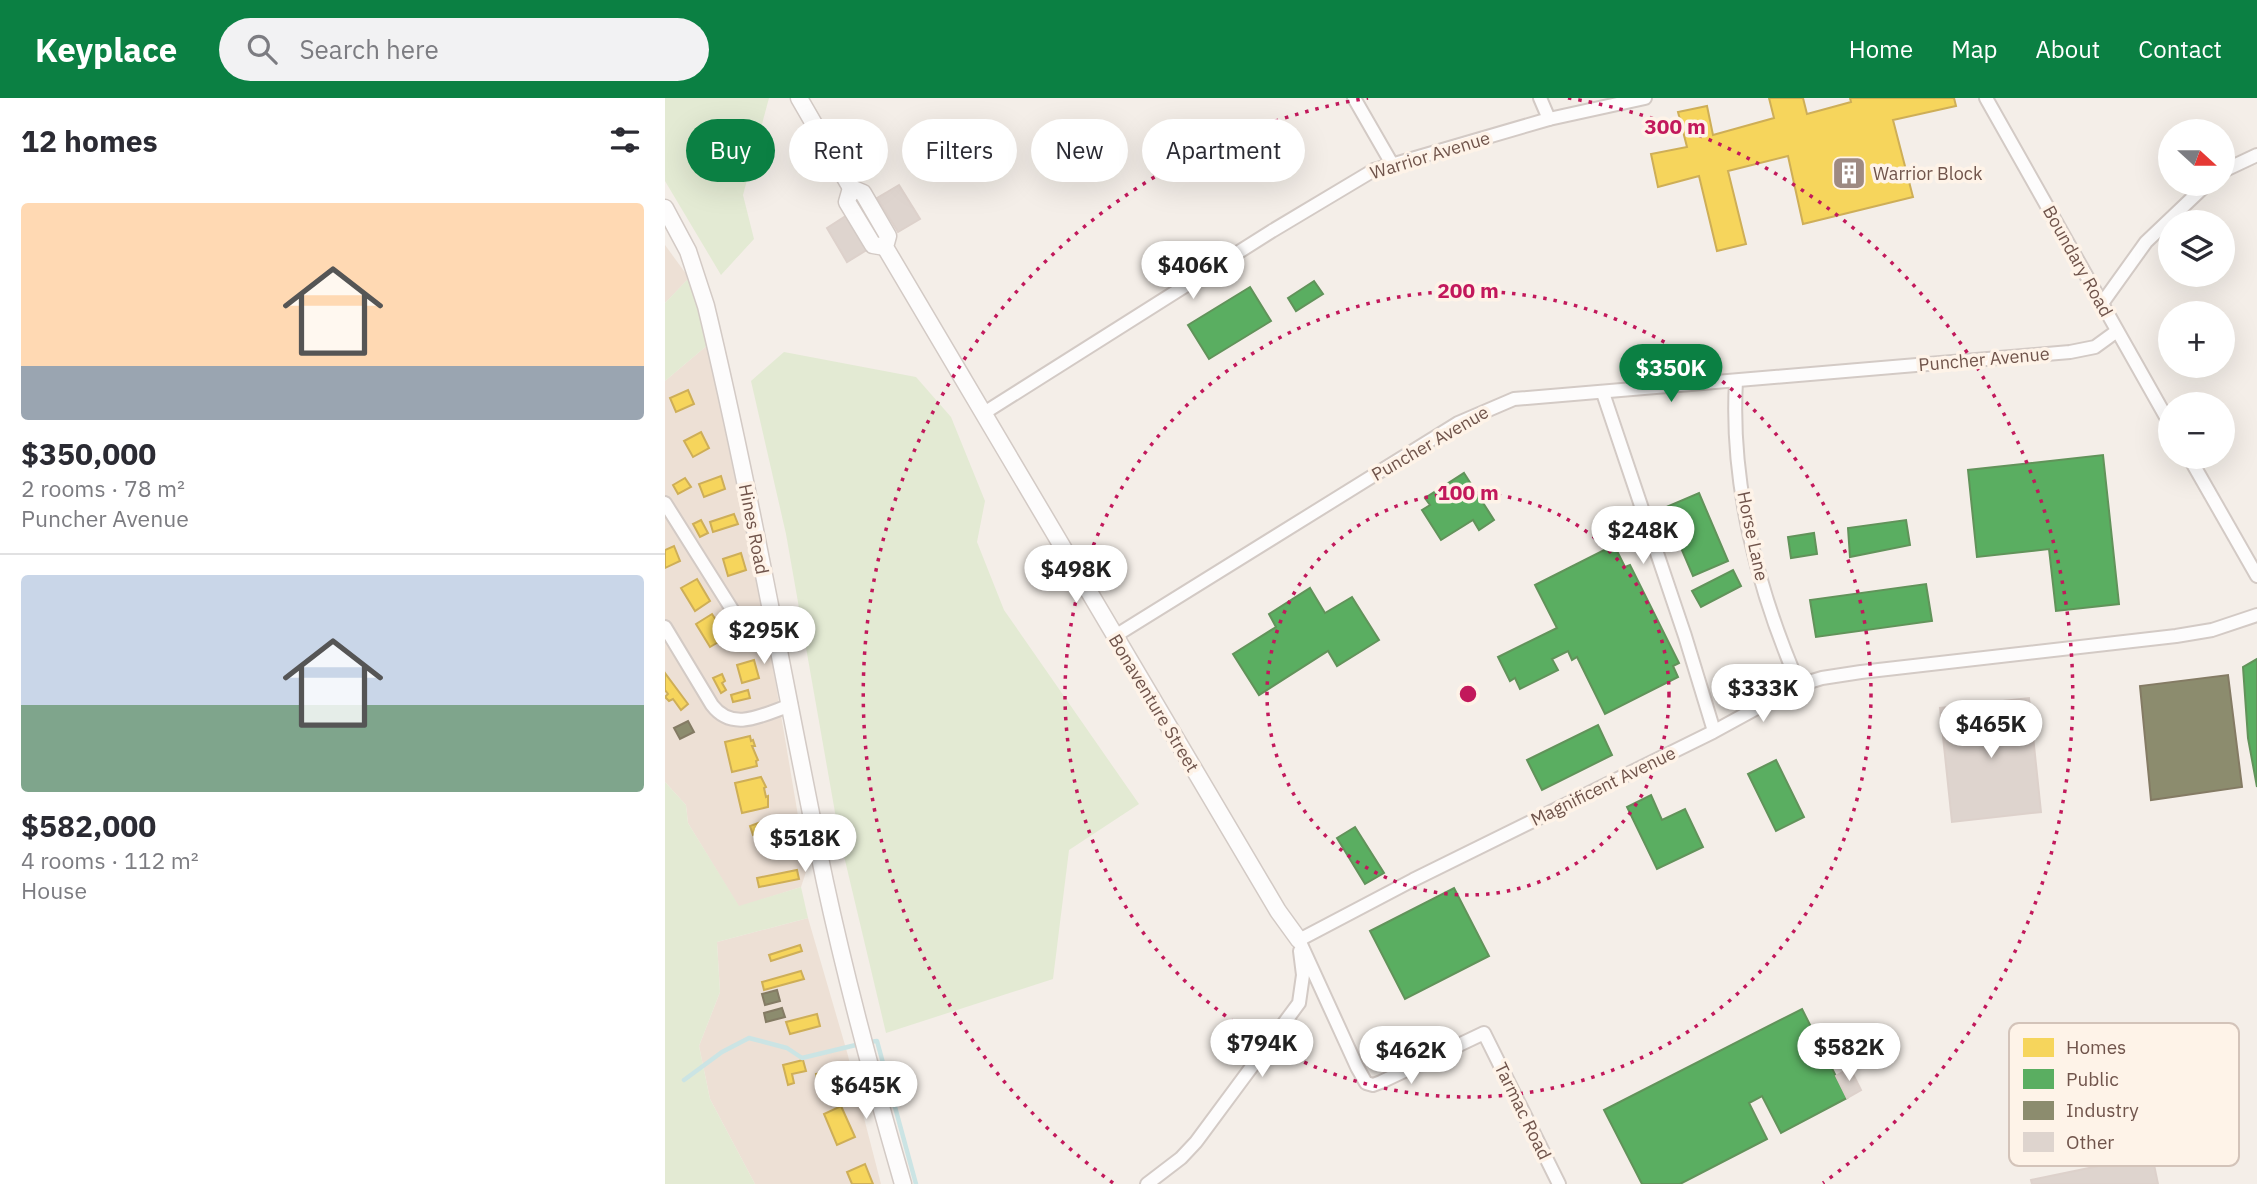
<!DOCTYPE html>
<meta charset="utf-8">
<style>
body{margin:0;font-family:"IBM Plex Sans",sans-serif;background:#f2f2f3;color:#2b2b33;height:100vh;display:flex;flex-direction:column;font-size:26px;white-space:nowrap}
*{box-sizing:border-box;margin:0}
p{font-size:23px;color:#7c7c81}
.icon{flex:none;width:38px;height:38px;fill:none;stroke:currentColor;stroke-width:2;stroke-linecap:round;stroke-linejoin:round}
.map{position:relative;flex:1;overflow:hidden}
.drawer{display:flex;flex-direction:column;background:#fff;width:665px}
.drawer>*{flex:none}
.top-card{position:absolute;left:21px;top:21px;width:665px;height:63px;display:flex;gap:14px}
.needle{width:46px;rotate:111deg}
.fabs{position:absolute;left:1493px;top:21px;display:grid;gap:14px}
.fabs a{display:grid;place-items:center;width:77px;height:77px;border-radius:50%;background:#fff;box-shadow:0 7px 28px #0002;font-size:35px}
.price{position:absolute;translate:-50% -60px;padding:0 16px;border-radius:24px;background:#fff;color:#222;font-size:23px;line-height:46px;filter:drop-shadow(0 2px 4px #0008)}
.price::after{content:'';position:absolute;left:50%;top:42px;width:21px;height:16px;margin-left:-10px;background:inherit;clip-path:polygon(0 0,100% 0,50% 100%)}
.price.active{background:#0b8043;color:#fff}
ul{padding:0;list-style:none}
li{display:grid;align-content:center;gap:14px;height:371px;padding:0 21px}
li+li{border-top:2px solid #e1e1e2}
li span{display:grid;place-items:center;height:217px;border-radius:7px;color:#555}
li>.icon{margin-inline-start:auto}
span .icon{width:126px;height:126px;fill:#fffc;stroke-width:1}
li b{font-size:30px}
h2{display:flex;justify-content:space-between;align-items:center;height:84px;padding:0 21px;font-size:30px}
.pill{padding:0 24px;border-radius:32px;background:#fff;box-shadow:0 7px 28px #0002;font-size:24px;line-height:63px}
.pill.active{background:#0b8043;color:#fff}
header{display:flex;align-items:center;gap:42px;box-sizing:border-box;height:98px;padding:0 35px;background:#0b8043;color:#fff}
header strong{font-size:33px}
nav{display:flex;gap:38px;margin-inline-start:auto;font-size:24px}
.search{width:490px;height:63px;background:#f2f2f3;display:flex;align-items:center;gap:18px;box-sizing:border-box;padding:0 24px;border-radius:38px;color:#7c7c81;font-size:26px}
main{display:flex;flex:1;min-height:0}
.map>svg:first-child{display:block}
.residential{fill:#ede0d5}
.green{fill:#e3ead3}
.homes{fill:#f6d55c;stroke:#ceae57;stroke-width:2}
.public{fill:#5aae61;stroke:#61935a;stroke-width:2}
.industry{fill:#8c8c6e;stroke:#847b64;stroke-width:2}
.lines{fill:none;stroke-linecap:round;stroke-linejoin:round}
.stream{stroke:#cbe4e4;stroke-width:4.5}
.building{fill:#ded4ce;stroke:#ddd1cb;stroke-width:2}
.minor-casing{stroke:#d3cac5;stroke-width:16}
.tertiary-casing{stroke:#d3cac5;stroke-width:19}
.minor{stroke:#fdfcfc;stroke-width:12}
.tertiary{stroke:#fdfcfc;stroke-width:16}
.ring{fill:none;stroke:#c2185b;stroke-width:3.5;stroke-dasharray:3.5 7}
.labels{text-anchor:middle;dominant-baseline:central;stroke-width:7;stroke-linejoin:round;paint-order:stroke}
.street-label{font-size:18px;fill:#70544b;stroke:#fef3e8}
.poi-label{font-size:18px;fill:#70544b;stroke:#fef3e8;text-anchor:start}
.key{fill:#fef3e8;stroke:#d3c3b9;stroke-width:2}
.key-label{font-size:19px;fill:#70544b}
.centre{fill:#c2185b;stroke:#fef3e8;stroke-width:3.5}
.ring-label{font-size:21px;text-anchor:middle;font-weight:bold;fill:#c2185b;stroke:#fef3e8;stroke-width:7;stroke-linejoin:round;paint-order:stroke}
</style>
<header>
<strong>Keyplace</strong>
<div class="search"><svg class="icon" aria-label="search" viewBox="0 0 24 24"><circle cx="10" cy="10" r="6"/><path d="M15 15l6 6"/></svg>Search here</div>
<nav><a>Home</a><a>Map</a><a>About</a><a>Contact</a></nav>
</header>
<main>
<section class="drawer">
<h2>12 homes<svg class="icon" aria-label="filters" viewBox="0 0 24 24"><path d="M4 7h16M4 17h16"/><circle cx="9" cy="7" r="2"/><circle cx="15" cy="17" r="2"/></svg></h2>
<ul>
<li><span style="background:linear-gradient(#ffd9b3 75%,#9aa5b1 0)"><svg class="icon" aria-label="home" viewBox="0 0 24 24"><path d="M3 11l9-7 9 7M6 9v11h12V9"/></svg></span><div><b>$350,000</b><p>2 rooms · 78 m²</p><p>Puncher Avenue</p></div></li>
<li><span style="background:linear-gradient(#c9d6e8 60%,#7fa58c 0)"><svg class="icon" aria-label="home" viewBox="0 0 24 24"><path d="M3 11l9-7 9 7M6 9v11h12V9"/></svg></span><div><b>$582,000</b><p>4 rooms · 112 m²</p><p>House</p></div></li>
</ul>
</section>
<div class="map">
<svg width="1592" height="1086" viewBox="0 0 1592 1086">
<rect width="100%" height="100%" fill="#f4eee8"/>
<g class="residential">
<polygon points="0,147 24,180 0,205"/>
<polygon points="45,245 55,308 101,528 142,771 136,789 74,809 23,725 21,707 0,684 0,283"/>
<polygon points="143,820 182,954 216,1086 90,1086 45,1001 34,948 55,894 52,844"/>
</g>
<g class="green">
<polygon points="0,0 104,0 78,97 89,141 56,177 0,83"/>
<polygon points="24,180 45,245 0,283 0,205"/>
<polygon points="119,254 251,279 286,319 320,403 312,444 339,512 474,706 404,752 388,881 221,935 174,737 121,436 86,283"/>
<polygon points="0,684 21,707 23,725 74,808 136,789 143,820 52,844 55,894 34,948 45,1001 90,1086 0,1086"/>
</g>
<g class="homes">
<polygon points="1104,0 1138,0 1142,16 1186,4 1185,0 1289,0 1291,8 1228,22 1248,99 1138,126 1123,58 1063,73 1081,146 1052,153 1034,78 993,89 986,56 1022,49 1013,14 1042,8 1048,37 1109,20"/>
<polygon points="23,292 29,306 11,314 5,300"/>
<polygon points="36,334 44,350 28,359 19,343"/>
<polygon points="56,378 60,391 39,399 34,386"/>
<polygon points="20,380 26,389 13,396 8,387"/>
<polygon points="69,416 73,426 48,434 45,424"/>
<polygon points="36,422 43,435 35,439 28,426"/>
<polygon points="9,448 15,463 0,470 0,452"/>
<polygon points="76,455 81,472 63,478 58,461"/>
<polygon points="32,481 45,503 30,513 16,490"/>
<polygon points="47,516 62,539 45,549 31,526"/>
<polygon points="89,562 94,580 77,585 72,567"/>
<polygon points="0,575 23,606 16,612 8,601 4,603 0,599 3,596 0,592"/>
<polygon points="57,576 60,583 57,585 61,592 56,595 48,580"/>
<polygon points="83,592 85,600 68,604 66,597"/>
<polygon points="85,638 86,643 88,642 90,648 87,648 93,662 91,663 92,668 67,674 60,644"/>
<polygon points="96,679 101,689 99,690 101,699 103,698 103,709 77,715 70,685"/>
<polygon points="107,720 108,724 112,723 114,728 110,730 112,736 97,741 95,734 88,737 85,728"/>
<polygon points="132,772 134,781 94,789 92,780"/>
<polygon points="135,847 137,853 106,863 104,857"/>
<polygon points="136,873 139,881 99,892 97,884"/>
<polygon points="152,916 155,928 125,936 121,924"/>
<polygon points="138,962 141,973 127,976 129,985 123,987 118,967"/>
<polygon points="167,972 173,994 156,998 151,976"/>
<polygon points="176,1008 190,1039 172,1047 159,1016"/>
<polygon points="200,1066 208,1086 187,1086 182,1074"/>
</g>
<g class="public">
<polygon points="649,183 658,196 631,213 623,200"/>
<polygon points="585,189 606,223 544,261 523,227"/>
<polygon points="1438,357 1454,506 1391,513 1384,451 1312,459 1303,372"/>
<polygon points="799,375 829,422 814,432 808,422 776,442 757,412 765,407 760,400"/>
<polygon points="1034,395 1063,463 1028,478 999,410"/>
<polygon points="1241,422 1245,447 1185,459 1183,430"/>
<polygon points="1149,435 1152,456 1126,460 1123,439"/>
<polygon points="949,447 960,469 965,467 1014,565 1008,568 1013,579 940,616 912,559 907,562 903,553 887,561 893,572 855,591 850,580 845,583 833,559 892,530 870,487"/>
<polygon points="1068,472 1076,488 1036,509 1027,493"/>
<polygon points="1261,486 1267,523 1151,539 1145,502"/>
<polygon points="645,490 660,515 687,499 714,542 672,568 663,553 594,597 568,556 611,529 604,516"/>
<polygon points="1592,561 1592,689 1583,640 1578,569"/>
<polygon points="933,627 947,657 877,692 862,662"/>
<polygon points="1111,662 1139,719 1111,733 1083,676"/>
<polygon points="986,697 997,722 1020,711 1038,749 992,771 962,709"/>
<polygon points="690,729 719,775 700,786 672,740"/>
<polygon points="789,790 824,858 740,901 705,833"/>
<polygon points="1137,911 1182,1000 1116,1035 1097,998 1084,1005 1102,1041 1015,1086 977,1086 939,1012"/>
</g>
<g class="industry">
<polygon points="1563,577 1577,689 1486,702 1475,588"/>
<polygon points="23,623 29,634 15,641 9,630"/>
<polygon points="112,892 115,903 100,907 97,896"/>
<polygon points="117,910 120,919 101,924 99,915"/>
</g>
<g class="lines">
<g class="stream">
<polyline points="204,944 212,943 251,1086"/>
<polyline points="19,982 57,954 84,940 122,950 137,960 195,946"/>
</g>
</g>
<g class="building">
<polygon points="234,87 255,121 233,134 212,100"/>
<polygon points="184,116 205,150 182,164 162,130"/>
<polygon points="1364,600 1376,714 1287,724 1275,610"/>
<polygon points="1185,970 1196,992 1182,1000 1171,978"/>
<polygon points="1487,1057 1493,1086 1367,1086 1366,1082"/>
</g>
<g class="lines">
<g class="minor-casing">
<g id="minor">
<polyline points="689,0 727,66"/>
<polyline points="875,0 884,21"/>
<polyline points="1321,0 1505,326"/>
<polyline points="1558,73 1592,57"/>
<polyline points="1438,204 1481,144 1542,86"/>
<path d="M1071,283C1065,386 1093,493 1134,587"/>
<polyline points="938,295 1020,538 1049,633"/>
<polyline points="319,315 607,133 709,72 884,21 980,0"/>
<polyline points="1524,359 1592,478"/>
<polyline points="0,405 73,521 83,525 107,521"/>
<path d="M0,529L47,607C68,635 99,616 126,607"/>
<polyline points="450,538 793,325 849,301 1405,254 1430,249 1452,233"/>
<polyline points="634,842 748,782 1048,634 1134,587 1157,580 1196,574 1511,538 1547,532 1592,517"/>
<polyline points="634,842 692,969 701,985 708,987 716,984 819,935 894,1086"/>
<polyline points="482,1086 516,1060 531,1044 634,905 638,877 635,853"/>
</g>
</g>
<g class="tertiary-casing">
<g id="tertiary">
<polyline points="134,0 186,90 198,95 223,138 220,149 613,813 634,842"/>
<polyline points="186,90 182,104 208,147 220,149"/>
<path d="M0,110L23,153L41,208C87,399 120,592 160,784C182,886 209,986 238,1086"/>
</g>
</g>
<use href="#minor" class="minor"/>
<use href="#tertiary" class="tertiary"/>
</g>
<g class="ring">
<circle cx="803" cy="596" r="201"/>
<circle cx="803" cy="596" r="403"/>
<path d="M448 1085A604 604 0 0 1 703 0M903 0A604 604 0 0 1 1158 1085"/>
</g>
<defs>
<g id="building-square" transform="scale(1.75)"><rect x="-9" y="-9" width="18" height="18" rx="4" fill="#9e8a82" stroke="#fef3e8"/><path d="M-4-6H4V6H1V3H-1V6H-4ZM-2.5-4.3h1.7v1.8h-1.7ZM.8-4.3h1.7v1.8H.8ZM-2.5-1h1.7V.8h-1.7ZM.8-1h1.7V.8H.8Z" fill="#fff"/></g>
</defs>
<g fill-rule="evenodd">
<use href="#building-square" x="1184" y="75"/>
</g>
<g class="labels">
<g class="street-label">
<text transform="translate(765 57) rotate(-17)">Warrior Avenue</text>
<text transform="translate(1413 163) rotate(61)">Boundary Road</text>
<text transform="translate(1319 261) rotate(-5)">Puncher Avenue</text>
<text transform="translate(765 345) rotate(-30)">Puncher Avenue</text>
<text transform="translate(89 431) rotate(79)">Hines Road</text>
<text transform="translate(1088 438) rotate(78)">Horse Lane</text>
<text transform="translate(489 605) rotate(59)">Bonaventure Street</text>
<text transform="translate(938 688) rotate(-26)">Magnificent Avenue</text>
<text transform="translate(858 1013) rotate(64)">Tarmac Road</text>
</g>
<g class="poi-label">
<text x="1208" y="75">Warrior Block</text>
</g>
</g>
<rect x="1344" y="925" width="230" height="143" rx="10" class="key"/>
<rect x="1358" y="940" width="31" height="19" fill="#f6d55c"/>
<rect x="1358" y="971" width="31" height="20" fill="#5aae61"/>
<rect x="1358" y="1003" width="31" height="19" fill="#8c8c6e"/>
<rect x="1358" y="1034" width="31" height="20" fill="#ded4ce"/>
<g class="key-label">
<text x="1401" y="956">Homes</text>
<text x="1401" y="988">Public</text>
<text x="1401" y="1019">Industry</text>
<text x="1401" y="1051">Other</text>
</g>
<circle cx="803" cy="596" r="10" class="centre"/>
<g class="ring-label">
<text x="1010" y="36">300 m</text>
<text x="803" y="200">200 m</text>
<text x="803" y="402">100 m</text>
</g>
</svg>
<div class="fabs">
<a><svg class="needle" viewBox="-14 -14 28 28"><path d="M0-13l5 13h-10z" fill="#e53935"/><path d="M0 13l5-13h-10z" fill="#7c7c81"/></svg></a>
<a><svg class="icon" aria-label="layers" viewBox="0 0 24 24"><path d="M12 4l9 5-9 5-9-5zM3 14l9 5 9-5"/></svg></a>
<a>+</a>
<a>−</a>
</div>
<b class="price" style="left:528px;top:203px">$406K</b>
<b class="price active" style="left:1006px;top:306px">$350K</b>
<b class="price" style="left:978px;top:468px">$248K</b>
<b class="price" style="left:411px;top:507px">$498K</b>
<b class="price" style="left:99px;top:568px">$295K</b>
<b class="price" style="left:1098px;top:626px">$333K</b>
<b class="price" style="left:1326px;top:662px">$465K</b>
<b class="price" style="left:140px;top:776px">$518K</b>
<b class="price" style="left:597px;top:981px">$794K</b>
<b class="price" style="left:1184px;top:985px">$582K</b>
<b class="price" style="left:746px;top:988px">$462K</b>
<b class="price" style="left:201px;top:1023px">$645K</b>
<div class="top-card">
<a class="pill active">Buy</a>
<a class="pill">Rent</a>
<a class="pill">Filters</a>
<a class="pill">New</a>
<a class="pill">Apartment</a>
</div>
</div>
</main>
